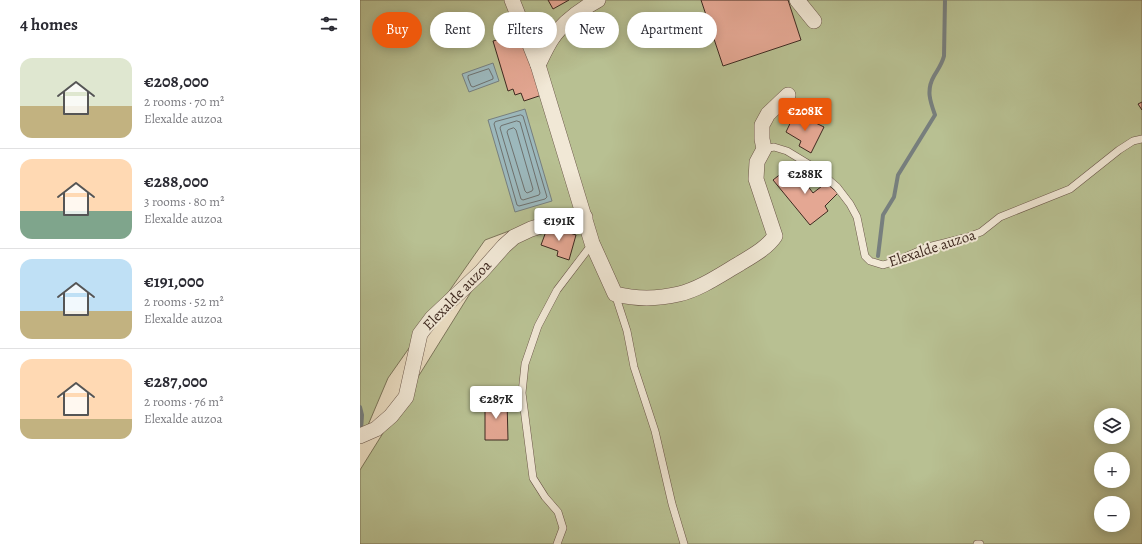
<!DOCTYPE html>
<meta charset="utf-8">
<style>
body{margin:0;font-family:Alegreya,serif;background:#f7f7f7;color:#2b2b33;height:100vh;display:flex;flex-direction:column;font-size:15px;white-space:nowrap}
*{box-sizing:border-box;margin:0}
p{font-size:13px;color:#7c7c81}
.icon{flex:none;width:22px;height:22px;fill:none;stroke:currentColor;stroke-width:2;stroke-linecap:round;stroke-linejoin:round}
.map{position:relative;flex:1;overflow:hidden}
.sheet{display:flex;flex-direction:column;background:#fff;width:360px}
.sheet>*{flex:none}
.top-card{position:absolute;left:12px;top:12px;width:380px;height:36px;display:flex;gap:8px}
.tools{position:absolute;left:734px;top:408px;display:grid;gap:8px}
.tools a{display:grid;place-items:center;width:36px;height:36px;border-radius:50%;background:#fff;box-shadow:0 2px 10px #0003;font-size:20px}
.price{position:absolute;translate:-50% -34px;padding:0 9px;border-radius:4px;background:#fff;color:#222;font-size:13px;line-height:26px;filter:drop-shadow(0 1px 2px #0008)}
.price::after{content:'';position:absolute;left:50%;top:24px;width:12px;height:9px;margin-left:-6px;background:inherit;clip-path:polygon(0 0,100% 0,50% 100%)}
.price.selected{background:#ea580c;color:#fff}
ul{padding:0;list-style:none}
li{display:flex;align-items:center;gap:12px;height:100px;padding:0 20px}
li+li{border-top:1px solid #e1e1e2}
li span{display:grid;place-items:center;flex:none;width:112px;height:80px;border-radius:12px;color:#555}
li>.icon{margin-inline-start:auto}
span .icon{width:48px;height:48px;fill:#fffc;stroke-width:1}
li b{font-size:17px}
h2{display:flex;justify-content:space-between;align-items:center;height:48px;padding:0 20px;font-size:17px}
.tag{padding:0 14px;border-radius:18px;background:#fff;box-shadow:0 2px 10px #0003;font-size:14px;line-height:36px}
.tag.selected{background:#ea580c;color:#fff}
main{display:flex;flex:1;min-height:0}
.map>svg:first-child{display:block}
.green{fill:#b8c092;stroke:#7c755a;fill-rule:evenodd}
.water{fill:#9cb8bc;stroke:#777f7e}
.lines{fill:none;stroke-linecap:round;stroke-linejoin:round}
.shore{stroke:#6e716e;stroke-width:1}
.stream{stroke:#777f7e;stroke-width:4}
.building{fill:#e4a793;stroke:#3f2a21}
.lane-casing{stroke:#6a5649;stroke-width:8}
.street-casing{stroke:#6a5649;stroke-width:16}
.lane{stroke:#f1e8d6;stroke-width:7}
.street{stroke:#f1e8d6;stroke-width:15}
.labels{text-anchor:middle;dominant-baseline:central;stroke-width:4;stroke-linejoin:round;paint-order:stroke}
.street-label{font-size:15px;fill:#3f2a21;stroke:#f1e8d6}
</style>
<main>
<section class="sheet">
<h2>4 homes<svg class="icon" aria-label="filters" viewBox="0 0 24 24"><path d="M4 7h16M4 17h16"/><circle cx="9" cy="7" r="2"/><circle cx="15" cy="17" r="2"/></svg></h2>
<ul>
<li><span style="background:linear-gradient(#dfe7d0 60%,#c2b280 0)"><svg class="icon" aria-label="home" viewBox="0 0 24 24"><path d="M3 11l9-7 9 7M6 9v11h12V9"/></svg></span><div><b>€208,000</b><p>2 rooms · 70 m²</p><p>Elexalde auzoa</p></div></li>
<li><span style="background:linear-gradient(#ffd9b3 65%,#7fa58c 0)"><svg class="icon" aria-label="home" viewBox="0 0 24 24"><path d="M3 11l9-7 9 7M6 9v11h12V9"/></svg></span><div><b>€288,000</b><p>3 rooms · 80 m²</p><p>Elexalde auzoa</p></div></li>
<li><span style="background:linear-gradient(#bfe0f5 65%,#c2b280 0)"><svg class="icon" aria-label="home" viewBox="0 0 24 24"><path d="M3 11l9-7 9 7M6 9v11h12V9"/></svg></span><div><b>€191,000</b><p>2 rooms · 52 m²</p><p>Elexalde auzoa</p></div></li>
<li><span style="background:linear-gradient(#ffd9b3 75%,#c2b280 0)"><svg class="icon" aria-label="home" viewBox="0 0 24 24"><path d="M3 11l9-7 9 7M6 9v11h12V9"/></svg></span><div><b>€287,000</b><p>2 rooms · 76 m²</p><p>Elexalde auzoa</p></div></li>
</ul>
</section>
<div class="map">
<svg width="782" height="544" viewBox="0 0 782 544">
<rect width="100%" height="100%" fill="#e9dbc0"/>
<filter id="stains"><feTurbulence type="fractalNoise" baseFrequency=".005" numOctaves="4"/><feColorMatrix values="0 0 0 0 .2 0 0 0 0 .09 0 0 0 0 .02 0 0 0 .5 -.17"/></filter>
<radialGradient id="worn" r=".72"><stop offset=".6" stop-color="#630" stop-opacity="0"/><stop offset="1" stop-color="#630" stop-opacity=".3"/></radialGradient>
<path class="green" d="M0,0H782V544H0V470L149,231L125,240L28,378L0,444ZM741,415H763V437H741ZM741,459H763V481H741ZM741,503H763V525H741Z"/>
<g class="water">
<polygon points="133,63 139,81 109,92 102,74"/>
<polygon points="165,109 192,201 155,212 128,120"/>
</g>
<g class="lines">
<g class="shore">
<polygon points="129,69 133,77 133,79 113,87 111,86 108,78 108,76"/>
<polygon points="161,115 163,116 187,197 185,199 159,206 157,205 134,124 135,122"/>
<polygon points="157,121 160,122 180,193 179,195 163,200 161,199 140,128 141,126"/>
<polygon points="154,128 156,130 173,189 172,191 167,193 165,191 147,132 148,130"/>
</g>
<g class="stream">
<path d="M518,256L523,215L534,197L538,175L575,115C570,101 566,90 574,76C578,69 582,64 584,56L585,0"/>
<polyline points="0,407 2,415 1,430"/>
</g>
</g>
<g class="building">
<polygon points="188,0 209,0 193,9"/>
<polygon points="341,0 428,0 441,40 363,66"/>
<polygon points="156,30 159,42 165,40 182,95 164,101 161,93 155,95 153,89 148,91 133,41 145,38 144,33"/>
<polygon points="782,102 782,110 778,104"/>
<polygon points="435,113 464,127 451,153 439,146 441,141 426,132"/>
<polygon points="432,165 453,193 466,183 478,193 465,206 468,211 450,225 413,180"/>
<polygon points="188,226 216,235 209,260 197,256 198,251 181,245"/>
<polygon points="125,400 147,400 148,440 125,440"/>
</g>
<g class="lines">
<g class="lane-casing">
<g id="lane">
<polyline points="404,149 414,147 427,151 455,168 477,187 490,204 497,217 505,256 510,261 523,265 536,261 568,247 608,237 621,232 640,217 710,189 759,150 773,141 782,139"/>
<polyline points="255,294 267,331 274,367 295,431 312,504 324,544"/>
<polyline points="197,544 203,528 198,512 185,497 173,478 162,393 165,364 178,326 197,290 232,244"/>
<polyline points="617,544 620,544"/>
</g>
</g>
<g class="street-casing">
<g id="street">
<path d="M152,0L178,65L232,243L255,294C275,299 298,299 319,294C340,289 360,275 379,264C392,256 407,248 415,236L396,179L397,162L404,149L402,139V125L408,114L428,95"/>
<polyline points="437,0 454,21"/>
<path d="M178,65C182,57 186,48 191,40C202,23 220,10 238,0"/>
<polyline points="0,436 16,429 31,416 46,397 60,334 72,318 121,272 144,246 154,237 171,229 194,222 225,217"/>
</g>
</g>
<use href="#lane" class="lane"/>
<use href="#street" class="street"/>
</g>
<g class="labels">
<g class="street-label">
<text transform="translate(572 248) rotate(-18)">Elexalde auzoa</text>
<text transform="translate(97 295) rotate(-46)">Elexalde auzoa</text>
</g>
</g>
<rect width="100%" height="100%" filter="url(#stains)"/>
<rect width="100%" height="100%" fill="url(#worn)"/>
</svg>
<div class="tools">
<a><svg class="icon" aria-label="layers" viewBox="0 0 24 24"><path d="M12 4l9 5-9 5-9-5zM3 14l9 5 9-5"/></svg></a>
<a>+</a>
<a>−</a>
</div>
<b class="price selected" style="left:445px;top:132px">€208K</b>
<b class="price" style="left:445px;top:195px">€288K</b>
<b class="price" style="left:199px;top:242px">€191K</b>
<b class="price" style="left:136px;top:420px">€287K</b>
<div class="top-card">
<a class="tag selected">Buy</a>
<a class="tag">Rent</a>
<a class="tag">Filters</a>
<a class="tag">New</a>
<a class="tag">Apartment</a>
</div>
</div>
</main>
